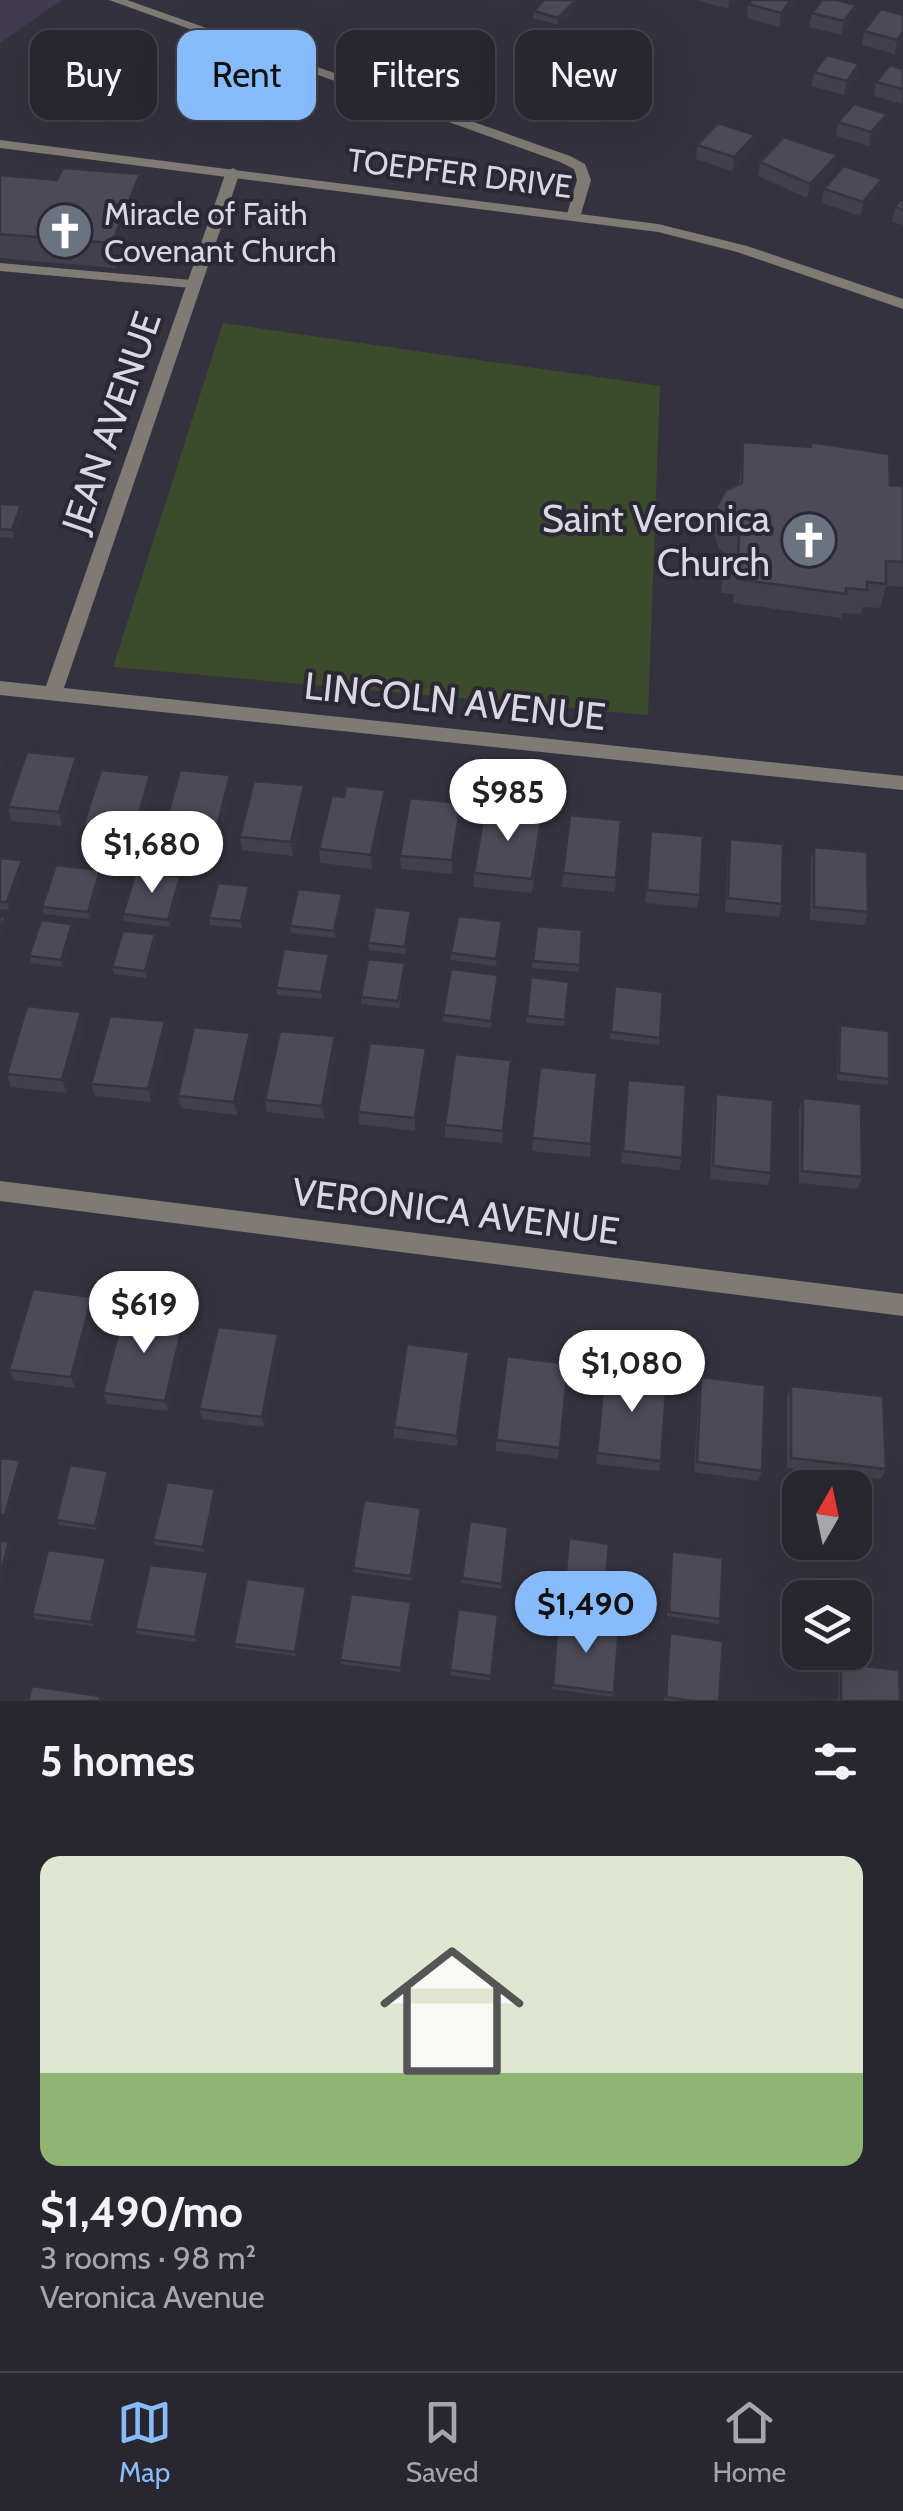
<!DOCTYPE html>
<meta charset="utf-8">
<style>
body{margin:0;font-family:Cabin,sans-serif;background:#34323b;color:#f1f3f6;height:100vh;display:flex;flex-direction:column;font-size:38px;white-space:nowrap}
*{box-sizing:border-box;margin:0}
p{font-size:32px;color:#a5a5aa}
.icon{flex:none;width:55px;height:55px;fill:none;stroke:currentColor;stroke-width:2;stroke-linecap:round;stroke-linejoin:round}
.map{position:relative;height:1701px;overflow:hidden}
.side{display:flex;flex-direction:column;background:#28262f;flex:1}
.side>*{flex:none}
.guide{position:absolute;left:30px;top:30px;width:845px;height:90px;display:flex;gap:20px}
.needle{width:65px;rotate:9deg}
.buttons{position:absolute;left:782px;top:1470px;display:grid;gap:20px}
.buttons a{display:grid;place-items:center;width:90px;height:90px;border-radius:20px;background:#28262f;box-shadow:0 10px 40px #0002,0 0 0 2px #44434b;font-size:50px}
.price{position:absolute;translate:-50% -85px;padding:0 22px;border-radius:35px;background:#fff;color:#222;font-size:32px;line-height:65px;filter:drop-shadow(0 2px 5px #0008)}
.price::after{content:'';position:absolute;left:50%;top:60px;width:30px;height:22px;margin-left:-15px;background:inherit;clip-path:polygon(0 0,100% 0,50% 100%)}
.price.current{background:#87bbfb;color:#111}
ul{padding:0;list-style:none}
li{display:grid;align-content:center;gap:20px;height:530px;padding:0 40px}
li+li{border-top:2px solid #44434b}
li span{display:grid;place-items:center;height:310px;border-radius:20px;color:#555}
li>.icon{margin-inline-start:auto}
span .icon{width:180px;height:180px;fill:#fffc;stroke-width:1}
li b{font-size:42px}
h2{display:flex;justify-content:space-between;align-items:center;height:120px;padding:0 40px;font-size:42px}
.pill{padding:0 35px;border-radius:20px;background:#28262f;box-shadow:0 10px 40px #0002,0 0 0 2px #44434b;font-size:35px;line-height:90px}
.pill.current{background:#87bbfb;color:#111}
.tabs{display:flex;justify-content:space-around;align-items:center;height:140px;border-top:2px solid #44434b;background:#28262f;font-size:28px;color:#a5a5aa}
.tabs a{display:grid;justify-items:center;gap:5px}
.tabs .current{color:#87bbfb}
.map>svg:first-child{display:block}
.built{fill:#403b4f}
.green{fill:#3b4b2b}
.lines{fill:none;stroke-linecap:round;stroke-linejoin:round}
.service{fill:#7f7a74;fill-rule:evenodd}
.minor{fill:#7f7a74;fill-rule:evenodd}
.tertiary{fill:#7f7a74;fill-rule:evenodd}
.wall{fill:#42404c}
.shaded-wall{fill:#36343e}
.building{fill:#4d4a58;stroke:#36343e;stroke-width:2.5}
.labels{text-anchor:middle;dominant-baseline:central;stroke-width:8;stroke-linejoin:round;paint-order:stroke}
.far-street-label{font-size:32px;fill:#d9d7e0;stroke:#2b2835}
.far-poi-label{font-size:32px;fill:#d9d7e0;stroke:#2b2835;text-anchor:start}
.street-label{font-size:38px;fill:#d9d7e0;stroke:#2b2835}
.poi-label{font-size:38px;fill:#d9d7e0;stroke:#2b2835;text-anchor:end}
</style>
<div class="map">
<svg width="903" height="1701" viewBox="0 0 903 1701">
<rect width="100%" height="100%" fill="#35323f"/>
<polygon class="built" points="0,0 62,0 0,43"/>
<polygon class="green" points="223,323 660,386 648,715 113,667"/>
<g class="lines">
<polygon class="service" points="0,263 192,280 199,284 192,288 0,271"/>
<g class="minor">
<polygon points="109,0 127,0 570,156 585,164 591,180 581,214 574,218 567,214 577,180 574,169 560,162"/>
<polygon points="233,168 240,172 64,688 903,776 903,790 0,695 0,681 46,686 226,172"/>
<polygon points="0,1181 903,1294 903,1316 0,1201"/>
</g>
<polygon class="tertiary" points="0,140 658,224 747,246 903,299 903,309 737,252 658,232 0,148"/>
</g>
<g class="wall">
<polygon points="697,0 736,0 728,9"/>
<polygon points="752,0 797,0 797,5 779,27 747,18 748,4"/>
<polygon points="856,5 853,19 841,35 809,27 812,13"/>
<polygon points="577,6 558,25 533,18 534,11"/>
<polygon points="903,15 895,54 862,45 864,31"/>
<polygon points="859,64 857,78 844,95 811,86 814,72"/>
<polygon points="903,69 902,104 874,96 876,82"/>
<polygon points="838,122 884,129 869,146 836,136"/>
<polygon points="697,145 753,149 732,171 696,159"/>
<polygon points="760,162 835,169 807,198 758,176"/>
<polygon points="0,175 144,199 116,268 0,258"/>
<polygon points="882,179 879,193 860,216 822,203 824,189"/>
<polygon points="903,197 903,225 892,222 895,207"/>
<polygon points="743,442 809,447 810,442 890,485 903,486 903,587 886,586 880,608 863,607 861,614 842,613 841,618 733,603 734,594 721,593 725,560 735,561 719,549 713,531 717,506 739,484"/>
<polygon points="0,504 23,513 14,538 0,537"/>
<polygon points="80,771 62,826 12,821 8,807"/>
<polygon points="153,789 137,845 87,840 83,826"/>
<polygon points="232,789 218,845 167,840 165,826"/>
<polygon points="305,799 293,856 242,850 240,837"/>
<polygon points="386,804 372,869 320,863 319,849"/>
<polygon points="570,815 621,820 615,892 562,887"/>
<polygon points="461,817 452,874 401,869 400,856"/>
<polygon points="541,828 532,893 474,887 474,873"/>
<polygon points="651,831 700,895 697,908 645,903"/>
<polygon points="730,839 782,904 779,917 725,912 728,853"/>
<polygon points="814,847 868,912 864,925 810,920 811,860"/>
<polygon points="0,858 22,860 24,868 9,910 0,909"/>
<polygon points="100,870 102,877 90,919 44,914 42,907"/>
<polygon points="182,884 170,927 124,921 123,914"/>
<polygon points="250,893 242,928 210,925 209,918"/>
<polygon points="342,894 342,901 335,938 291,933 290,926"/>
<polygon points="411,918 405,954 369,950 368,943"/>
<polygon points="502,921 496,966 451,960 451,953"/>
<polygon points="72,924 74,931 63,967 31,963 29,956"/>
<polygon points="537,926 582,930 579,972 532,968"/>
<polygon points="156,941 146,978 114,974 112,967"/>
<polygon points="329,954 330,961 322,999 277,995 276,988"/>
<polygon points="405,970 399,1008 361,1004 361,997"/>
<polygon points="531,977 569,982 564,1026 526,1023"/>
<polygon points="498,982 491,1028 443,1022 443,1015"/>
<polygon points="615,986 660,1038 659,1045 610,1039"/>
<polygon points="81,1012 85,1025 66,1093 11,1087 7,1074"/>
<polygon points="165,1021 168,1034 151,1102 95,1096 91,1084"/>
<polygon points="840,1025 889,1079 887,1085 837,1080 838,1032"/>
<polygon points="250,1033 252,1046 237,1115 181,1108 178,1096"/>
<polygon points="337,1049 324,1119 267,1112 265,1100"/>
<polygon points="511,1060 502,1143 445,1137 445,1125"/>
<polygon points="426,1061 415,1131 359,1124 358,1112"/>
<polygon points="540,1067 597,1073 590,1157 532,1151"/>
<polygon points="628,1080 682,1158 679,1170 621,1163"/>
<polygon points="716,1094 771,1173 768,1185 710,1179 713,1107"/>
<polygon points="803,1098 862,1177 858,1189 799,1183 799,1110"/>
<polygon points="96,1308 75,1388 14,1380 9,1370"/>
<polygon points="184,1319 187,1330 168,1411 107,1404 103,1393"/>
<polygon points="280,1345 264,1427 202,1419 199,1409"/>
<polygon points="469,1352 457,1446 394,1438 394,1427"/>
<polygon points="568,1364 558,1459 496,1451 496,1440"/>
<polygon points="605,1369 661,1461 659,1471 596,1464"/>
<polygon points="701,1377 762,1471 758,1481 694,1472 699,1387"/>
<polygon points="791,1386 886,1469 881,1479 787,1468 787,1396"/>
<polygon points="108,1471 110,1476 97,1530 59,1525 56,1520"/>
<polygon points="217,1494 204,1552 155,1545 153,1540"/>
<polygon points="421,1513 412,1581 354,1572 353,1568"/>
<polygon points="508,1527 502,1589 461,1583 462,1578"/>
<polygon points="569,1538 604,1602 603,1607 563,1601"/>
<polygon points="672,1551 720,1619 719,1624 667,1616"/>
<polygon points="108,1563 94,1626 35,1619 32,1614"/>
<polygon points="208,1572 210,1577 196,1642 137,1634 135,1629"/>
<polygon points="306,1587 307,1591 296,1656 236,1648 234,1644"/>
<polygon points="411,1602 401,1672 341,1664 340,1660"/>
<polygon points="498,1615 490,1681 450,1675 450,1670"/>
<polygon points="558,1618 614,1693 613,1697 552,1689"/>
<polygon points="670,1633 719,1701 664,1701"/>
<polygon points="841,1663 900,1701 838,1701 838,1667"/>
</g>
<g class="shaded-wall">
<polygon points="576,0 577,0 577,6 558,25 558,18"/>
<polygon points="729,0 736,0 728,9"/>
<polygon points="791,0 797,0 797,5 779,27 781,13"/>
<polygon points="856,5 853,19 841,35 844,21"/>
<polygon points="903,32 903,43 895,54 897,40"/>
<polygon points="859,64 857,78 844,95 847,81"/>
<polygon points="887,114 884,129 869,146 871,132"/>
<polygon points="755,135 753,149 732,171 734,157"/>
<polygon points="837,155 835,169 807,198 810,184"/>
<polygon points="140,174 144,199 116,268 112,243"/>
<polygon points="882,179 879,193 860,216 863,202"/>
<polygon points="21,505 23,513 14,538 12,530"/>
<polygon points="0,751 4,765 0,777"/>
<polygon points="76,757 80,771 62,826 59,812"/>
<polygon points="150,775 153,789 137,845 134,831"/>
<polygon points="230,775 232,789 218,845 216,831"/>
<polygon points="304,785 305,799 293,856 291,842"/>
<polygon points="385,790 386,804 372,869 371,855"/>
<polygon points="461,803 461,817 452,874 452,860"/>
<polygon points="22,860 24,868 9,910 7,902"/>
<polygon points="100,870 102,877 90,919 88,912"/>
<polygon points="180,877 182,884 170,927 168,920"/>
<polygon points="249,886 250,893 242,928 241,921"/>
<polygon points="342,894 342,901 335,938 334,931"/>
<polygon points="5,917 7,924 0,945 0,931"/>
<polygon points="72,924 74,931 63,967 61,960"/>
<polygon points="155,934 156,941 146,978 145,971"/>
<polygon points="329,954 330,961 322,999 321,992"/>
<polygon points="81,1012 85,1025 66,1093 62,1080"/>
<polygon points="165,1021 168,1034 151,1102 148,1089"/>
<polygon points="250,1033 252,1046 237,1115 234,1102"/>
<polygon points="335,1036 337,1049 324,1119 322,1106"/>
<polygon points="426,1048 426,1061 415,1131 415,1118"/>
<polygon points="92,1297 96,1308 75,1388 71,1377"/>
<polygon points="184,1319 187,1330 168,1411 165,1401"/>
<polygon points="278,1334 280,1345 264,1427 262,1417"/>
<polygon points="469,1352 468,1363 457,1446 457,1436"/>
<polygon points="20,1460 22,1466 8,1520 5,1515"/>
<polygon points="108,1471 110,1476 97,1530 95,1526"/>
<polygon points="215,1489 217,1494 204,1552 203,1547"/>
<polygon points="9,1542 12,1547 0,1590 0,1575"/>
<polygon points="106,1558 108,1563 94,1626 91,1622"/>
<polygon points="208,1572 210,1577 196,1642 195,1637"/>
<polygon points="306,1587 307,1591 296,1656 295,1652"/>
</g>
<g class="building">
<polygon points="544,0 576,0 558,18 534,11"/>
<polygon points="752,0 791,0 781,13 748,4"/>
<polygon points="822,0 837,0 856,5 844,21 812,13"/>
<polygon points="881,9 903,15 903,32 897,40 864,31"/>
<polygon points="827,55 859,64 847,81 814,72"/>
<polygon points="890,65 903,69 903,89 876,82"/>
<polygon points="854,104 887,114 871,132 838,122"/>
<polygon points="718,123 755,135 734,157 697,145"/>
<polygon points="784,137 837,155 810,184 760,162"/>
<polygon points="844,166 882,179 863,202 824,189"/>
<polygon points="63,168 140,174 112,243 0,234 0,175 57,180"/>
<polygon points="903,197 903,210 895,207"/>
<polygon points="743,442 811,447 810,442 889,454 890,485 903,486 903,562 886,561 886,584 867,582 867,590 846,588 846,594 737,579 738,570 725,569 725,560 738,561 739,536 722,525 717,506 726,490 742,483"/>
<polygon points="0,504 21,505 12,530 0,529"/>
<polygon points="27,752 76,757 59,812 8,807"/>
<polygon points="101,770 150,775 134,831 83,826"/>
<polygon points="180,770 230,775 216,831 165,826"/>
<polygon points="254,781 304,785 291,842 240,837"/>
<polygon points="346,786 385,790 371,855 319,849 332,795 344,797"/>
<polygon points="410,798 461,803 452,860 400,856"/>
<polygon points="485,808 542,814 532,879 474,873"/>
<polygon points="570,815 621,820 616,878 563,873"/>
<polygon points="651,831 703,836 700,895 647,890"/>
<polygon points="730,839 783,844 782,904 728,898"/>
<polygon points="814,847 867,852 868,912 814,907"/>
<polygon points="0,858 22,860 7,902 0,902"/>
<polygon points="56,865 100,870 88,912 42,907"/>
<polygon points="136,872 180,877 168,920 123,914"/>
<polygon points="218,883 249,886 241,921 209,918"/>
<polygon points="298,889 342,894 334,931 290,926"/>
<polygon points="375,907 411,911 405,947 368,943"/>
<polygon points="0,916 5,917 0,931"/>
<polygon points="458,916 502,921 496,959 451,953"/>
<polygon points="41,920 72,924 61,960 29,956"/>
<polygon points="537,926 582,930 580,965 533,961"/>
<polygon points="123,931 155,934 145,971 112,967"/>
<polygon points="284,949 329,954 321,992 276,988"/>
<polygon points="368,959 405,963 398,1001 361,997"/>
<polygon points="451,969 498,975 491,1021 443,1015"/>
<polygon points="531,977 569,982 565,1020 527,1016"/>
<polygon points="615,986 663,992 660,1038 611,1032"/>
<polygon points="27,1006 81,1012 62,1080 7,1074"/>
<polygon points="110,1016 165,1021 148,1089 91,1084"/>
<polygon points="840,1025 889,1031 889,1079 839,1073"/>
<polygon points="194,1027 250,1033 234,1102 178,1096"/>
<polygon points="280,1031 335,1036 322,1106 265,1100"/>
<polygon points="370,1043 426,1048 415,1118 358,1112"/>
<polygon points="455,1054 511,1060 503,1131 445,1125"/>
<polygon points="540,1067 597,1073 591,1144 532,1138"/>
<polygon points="628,1080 686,1085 682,1158 623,1151"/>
<polygon points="716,1094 773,1100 771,1173 713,1166"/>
<polygon points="803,1098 861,1104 862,1177 802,1171"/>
<polygon points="33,1289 92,1297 71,1377 9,1370"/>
<polygon points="124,1311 184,1319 165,1401 103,1393"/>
<polygon points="218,1327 278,1334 262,1417 199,1409"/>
<polygon points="407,1344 469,1352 457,1436 394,1427"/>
<polygon points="507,1356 568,1364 560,1448 496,1440"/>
<polygon points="605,1369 667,1377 661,1461 597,1453"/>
<polygon points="701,1377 765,1385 762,1471 697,1462"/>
<polygon points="791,1386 883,1396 886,1469 791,1458"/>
<polygon points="0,1458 20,1460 5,1515 0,1514"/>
<polygon points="70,1465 108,1471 95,1526 56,1520"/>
<polygon points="167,1482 215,1489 203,1547 153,1540"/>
<polygon points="364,1500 421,1508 411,1576 353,1568"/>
<polygon points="470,1521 508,1527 502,1584 462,1578"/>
<polygon points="569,1538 609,1544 604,1602 564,1597"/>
<polygon points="0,1540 9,1542 0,1575"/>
<polygon points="48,1550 106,1558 91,1622 32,1614"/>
<polygon points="672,1551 723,1558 720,1619 669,1612"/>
<polygon points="150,1565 208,1572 195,1637 135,1629"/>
<polygon points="247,1579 306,1587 295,1652 234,1644"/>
<polygon points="351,1594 411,1602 401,1668 340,1660"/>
<polygon points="458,1609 498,1615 491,1676 450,1670"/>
<polygon points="558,1618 619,1626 614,1693 553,1685"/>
<polygon points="670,1633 723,1641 719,1701 692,1701 666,1697"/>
<polygon points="841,1663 899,1670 900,1701 841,1701"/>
<polygon points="32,1686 100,1696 99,1701 28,1701"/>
</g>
<defs>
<g id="church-disc" transform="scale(2.875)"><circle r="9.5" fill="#6b7280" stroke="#2b2835"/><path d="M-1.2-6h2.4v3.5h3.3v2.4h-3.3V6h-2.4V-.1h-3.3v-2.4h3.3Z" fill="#fff"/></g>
</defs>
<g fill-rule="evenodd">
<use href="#church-disc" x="65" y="231"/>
<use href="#church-disc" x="809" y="540"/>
</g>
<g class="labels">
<g class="far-street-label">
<text transform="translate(460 173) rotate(7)">TOEPFER DRIVE</text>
</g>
<g class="far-poi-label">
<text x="104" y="213">Miracle of Faith<tspan x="104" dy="37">Covenant Church</tspan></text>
</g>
<g class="street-label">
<text transform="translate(111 422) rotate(-71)">JEAN AVENUE</text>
<text transform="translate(455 701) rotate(6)">LINCOLN AVENUE</text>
<text transform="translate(456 1211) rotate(7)">VERONICA AVENUE</text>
</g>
<g class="poi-label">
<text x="770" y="518">Saint Veronica<tspan x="770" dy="44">Church</tspan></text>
</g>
</g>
</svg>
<div class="buttons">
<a><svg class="needle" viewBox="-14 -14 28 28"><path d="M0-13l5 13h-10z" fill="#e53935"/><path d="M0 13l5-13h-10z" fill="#a5a5aa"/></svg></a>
<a><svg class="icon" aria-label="layers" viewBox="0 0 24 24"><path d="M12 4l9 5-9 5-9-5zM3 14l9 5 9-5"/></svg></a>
</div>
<b class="price" style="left:508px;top:844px">$985</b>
<b class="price" style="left:152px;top:896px">$1,680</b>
<b class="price" style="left:144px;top:1356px">$619</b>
<b class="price" style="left:632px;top:1415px">$1,080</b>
<b class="price current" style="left:586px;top:1656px">$1,490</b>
<div class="guide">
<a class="pill">Buy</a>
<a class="pill current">Rent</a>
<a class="pill">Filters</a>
<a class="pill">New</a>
</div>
</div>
<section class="side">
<h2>5 homes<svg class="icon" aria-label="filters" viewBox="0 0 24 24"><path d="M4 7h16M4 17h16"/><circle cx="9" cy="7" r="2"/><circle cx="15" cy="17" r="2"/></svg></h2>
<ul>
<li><span style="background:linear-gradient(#dfe7d0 70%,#8fb573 0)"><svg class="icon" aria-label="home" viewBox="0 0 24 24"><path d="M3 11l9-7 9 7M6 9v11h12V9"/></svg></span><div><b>$1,490/mo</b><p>3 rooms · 98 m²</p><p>Veronica Avenue</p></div></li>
</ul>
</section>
<nav class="tabs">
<a class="current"><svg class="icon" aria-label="map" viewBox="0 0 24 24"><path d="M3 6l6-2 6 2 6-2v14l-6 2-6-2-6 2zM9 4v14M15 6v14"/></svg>Map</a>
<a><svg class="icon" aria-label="saved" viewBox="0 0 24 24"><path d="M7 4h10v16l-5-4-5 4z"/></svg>Saved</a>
<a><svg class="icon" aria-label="home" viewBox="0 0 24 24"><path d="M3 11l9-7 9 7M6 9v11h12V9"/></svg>Home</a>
</nav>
